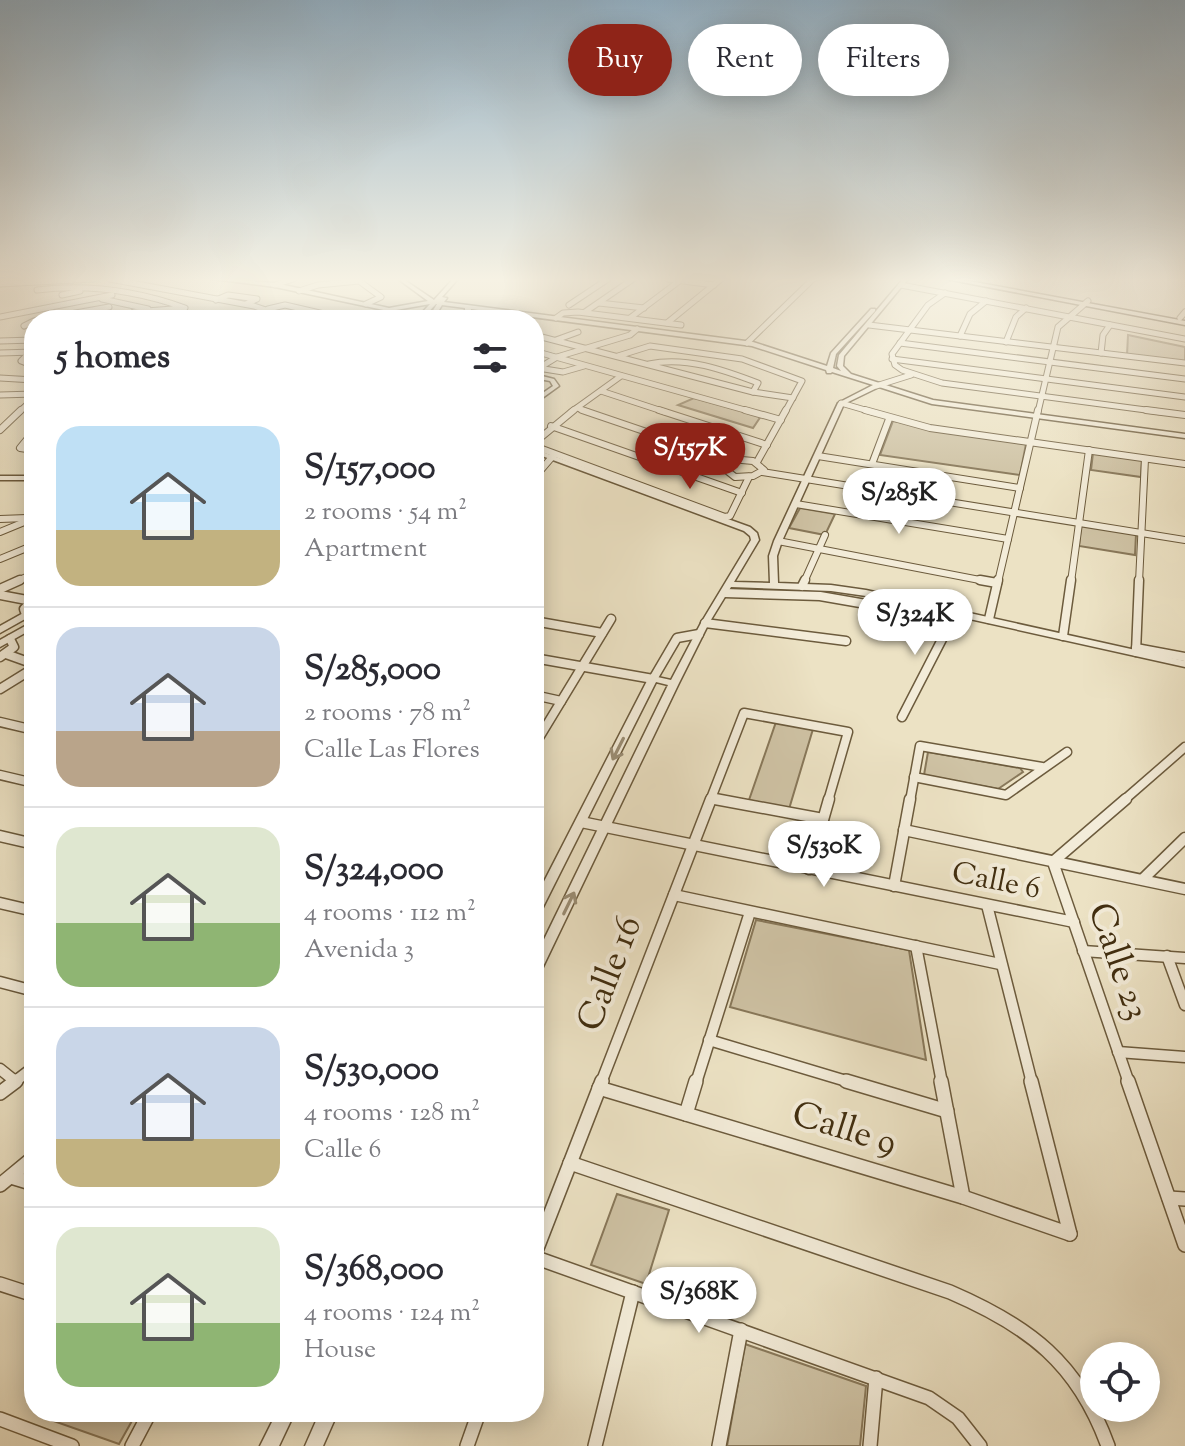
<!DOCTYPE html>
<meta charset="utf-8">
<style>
body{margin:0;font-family:"Sorts Mill Goudy",serif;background:#f2f2f3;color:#2b2b33;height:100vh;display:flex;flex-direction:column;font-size:30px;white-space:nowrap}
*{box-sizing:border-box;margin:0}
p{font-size:26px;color:#7c7c81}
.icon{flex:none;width:44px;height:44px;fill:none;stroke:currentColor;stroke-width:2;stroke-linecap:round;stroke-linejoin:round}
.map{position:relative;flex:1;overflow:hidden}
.panel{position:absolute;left:24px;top:310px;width:520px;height:1112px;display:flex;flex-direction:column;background:#fff;border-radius:32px;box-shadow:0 4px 20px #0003}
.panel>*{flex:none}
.banner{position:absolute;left:568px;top:24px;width:496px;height:72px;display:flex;gap:16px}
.fabs{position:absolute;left:1080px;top:1342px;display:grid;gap:16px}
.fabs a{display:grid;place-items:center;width:80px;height:80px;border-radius:50%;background:#fff;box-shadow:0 4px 20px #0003;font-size:40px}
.price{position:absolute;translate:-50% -68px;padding:0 18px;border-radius:28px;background:#fff;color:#222;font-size:26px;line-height:52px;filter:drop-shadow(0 2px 4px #0008)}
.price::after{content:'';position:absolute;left:50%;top:48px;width:24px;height:18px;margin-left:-12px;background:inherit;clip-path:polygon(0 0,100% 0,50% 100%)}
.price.current{background:#8f2418;color:#fff}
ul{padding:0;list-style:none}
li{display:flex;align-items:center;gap:24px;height:200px;padding:0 32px}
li+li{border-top:2px solid #e1e1e2}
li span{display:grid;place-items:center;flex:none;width:224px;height:160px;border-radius:24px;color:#555}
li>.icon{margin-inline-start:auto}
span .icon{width:96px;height:96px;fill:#fffc;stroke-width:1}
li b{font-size:34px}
h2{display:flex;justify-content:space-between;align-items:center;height:96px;padding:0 32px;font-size:34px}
.tag{padding:0 28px;border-radius:36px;background:#fff;box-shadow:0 4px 20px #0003;font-size:28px;line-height:72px}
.tag.current{background:#8f2418;color:#fff}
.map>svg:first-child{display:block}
.green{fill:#cfc3a5;stroke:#88785a;stroke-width:2}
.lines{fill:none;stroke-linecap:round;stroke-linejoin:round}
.minor-far4-casing{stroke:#6c5b3d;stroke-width:7}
.minor-far3-casing{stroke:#6c5b3d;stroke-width:8}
.minor-far2-casing{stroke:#6c5b3d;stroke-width:11}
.minor-far1-casing{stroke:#6c5b3d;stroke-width:13}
.minor-casing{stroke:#6c5b3d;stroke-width:16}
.tertiary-casing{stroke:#6c5b3d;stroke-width:3}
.secondary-casing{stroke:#412e10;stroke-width:3}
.minor-far4{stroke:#f3ecd9;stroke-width:5}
.minor-far3{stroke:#f3ecd9;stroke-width:6}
.minor-far2{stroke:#f3ecd9;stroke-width:8}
.minor-far1{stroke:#f3ecd9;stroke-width:10}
.minor{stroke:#f3ecd9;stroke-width:13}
.tertiary{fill:#f3ecd9;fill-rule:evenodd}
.secondary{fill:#f3ecd9;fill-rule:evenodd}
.oneway{stroke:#9a8d74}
.labels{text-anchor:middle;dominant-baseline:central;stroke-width:8;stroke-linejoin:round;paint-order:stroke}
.street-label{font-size:30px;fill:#412e10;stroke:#f3ecd9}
.near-street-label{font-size:36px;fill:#412e10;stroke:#f3ecd9}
</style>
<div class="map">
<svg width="1185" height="1446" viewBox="0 0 1185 1446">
<rect width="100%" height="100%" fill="#ece2c4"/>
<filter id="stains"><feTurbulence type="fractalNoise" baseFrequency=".0025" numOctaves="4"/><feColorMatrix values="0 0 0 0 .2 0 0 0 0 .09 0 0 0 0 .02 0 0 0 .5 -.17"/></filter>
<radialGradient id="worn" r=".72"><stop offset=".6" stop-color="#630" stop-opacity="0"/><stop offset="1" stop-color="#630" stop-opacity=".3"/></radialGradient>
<g class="green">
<polygon points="1128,335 1185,347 1185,362 1127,355"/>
<polygon points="694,398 761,416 753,428 678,405"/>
<polygon points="893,421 1026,444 1020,475 880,455"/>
<polygon points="1093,453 1142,460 1141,477 1091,470"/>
<polygon points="800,508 835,514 825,535 789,528"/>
<polygon points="1081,525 1136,534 1135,555 1079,546"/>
<polygon points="776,722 813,729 789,809 749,800"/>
<polygon points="928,752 1020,768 1023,772 998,789 924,775"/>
<polygon points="756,920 909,950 926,1060 730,1007"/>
<polygon points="617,1194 669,1210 646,1284 591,1265"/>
<polygon points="745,1344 866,1386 860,1446 727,1446"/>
<polygon points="49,1412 137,1412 119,1444 45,1418"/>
</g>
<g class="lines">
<g class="minor-far4-casing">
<g id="minor-far4">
<polyline points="110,279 254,306 296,320"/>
<polyline points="668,279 714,285"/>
<polyline points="0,284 93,279"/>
<polyline points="275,285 293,279"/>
<polyline points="901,285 1185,339"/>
<path d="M37,290C86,284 138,291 185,308L134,312L138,319L144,320"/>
<polyline points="299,291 318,285 359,281 381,297 366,304"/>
<polyline points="945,293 928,305 892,354 895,365 902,370 942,383 1161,412"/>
<polyline points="62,295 80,291"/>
<polyline points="102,299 148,309"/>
<polyline points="216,300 228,295 257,299 246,304"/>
<polyline points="599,303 644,308"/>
<polyline points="569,305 608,279"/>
<polyline points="268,309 285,305 350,320"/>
<polyline points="585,312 633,279"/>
<polyline points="232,316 241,320"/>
<polyline points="0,317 112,295"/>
<polyline points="460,318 468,320"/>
<polyline points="556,318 563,313 578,312 681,325"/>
<polyline points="630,318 682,279"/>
<polyline points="1180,318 1185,312"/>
<polyline points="37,320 109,307"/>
<polyline points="84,320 100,317"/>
<polyline points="667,323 721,279"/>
<polyline points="869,325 1185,363"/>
<polyline points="24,326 34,321"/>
<polyline points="534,335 753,392 793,398"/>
<polyline points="960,336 970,314 986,301"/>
<polyline points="556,340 578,332"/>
<polyline points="0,341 34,340"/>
<polyline points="1006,342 1016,317 1026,308"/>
<polyline points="747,343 813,279"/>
<polyline points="900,343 1185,379"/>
<polyline points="534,351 752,412"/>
<polyline points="30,352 21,361 34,366"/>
<polyline points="0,353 34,352"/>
<polyline points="1101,353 1103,335 1110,325"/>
<polyline points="618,356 650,346 742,359 802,381 785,412"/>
<polyline points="892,359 1185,397"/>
<path d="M649,364C686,356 724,370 758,383L753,392"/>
<polyline points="538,368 563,372 584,366"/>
<polyline points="539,368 557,357 630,335 637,329"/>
<polyline points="0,378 34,380"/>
<polyline points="876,386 911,375"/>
<polyline points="601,391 665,412"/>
<polyline points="0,395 34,394"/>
<polyline points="841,403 872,412"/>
<polyline points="577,408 588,412"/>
<polyline points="19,412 34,398"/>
<polyline points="571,412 621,376"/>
<polyline points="1038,412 1058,327 1088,301"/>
</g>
</g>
<g class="minor-far3-casing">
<g id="minor-far3">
<polyline points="582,410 729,460"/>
<polyline points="659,410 767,445"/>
<polyline points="745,410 781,420"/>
<polyline points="865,410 930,428 1185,464"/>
<polyline points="1146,410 1185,415"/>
<polyline points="551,426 742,493"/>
<polyline points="0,430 21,410"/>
<polyline points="34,431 20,448 34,450"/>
<polyline points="534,443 574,410"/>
<polyline points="534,446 725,517 730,516 749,477"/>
<polyline points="818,456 1020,488"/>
<polygon points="731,459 753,461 764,470 753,476 735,477 721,466"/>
<polyline points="757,462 786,410"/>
<polyline points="872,464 889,419"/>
<polyline points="762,472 1185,540"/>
<polyline points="534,478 552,457"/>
<polyline points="796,504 1008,539"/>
<polyline points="0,519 27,518"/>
<polyline points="0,532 34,518"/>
<polyline points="778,541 990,582"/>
<polyline points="0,559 34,545"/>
<polyline points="16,582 34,573"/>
<polyline points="804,582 825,535"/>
<polyline points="998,582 1038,410"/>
<polyline points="1071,582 1089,450"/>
<polyline points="1139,582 1145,459"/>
</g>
</g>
<g class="minor-far2-casing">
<g id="minor-far2">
<polyline points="980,580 997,583"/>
<polyline points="802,586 805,580"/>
<polyline points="0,589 20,580"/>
<polyline points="725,593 820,596 952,619"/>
<polyline points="0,595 32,601"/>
<polyline points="33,600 24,609 27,617 34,619"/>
<polyline points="989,619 998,580"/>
<polyline points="534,621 602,633"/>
<polyline points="705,623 846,641"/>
<polyline points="1063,636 1071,580"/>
<polyline points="1136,648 1185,657"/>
<polyline points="1136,652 1139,580"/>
<polyline points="6,654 34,664"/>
<polyline points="0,657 14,647 10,639"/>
<polyline points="534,658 653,679 677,638 699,634"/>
<polyline points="0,689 34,668"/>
<polyline points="534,695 561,701"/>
<polyline points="902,717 954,616"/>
<polyline points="0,722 34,730"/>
<polyline points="534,746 611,619"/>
<polyline points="0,775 34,783"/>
<polyline points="914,777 1006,795 1067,752"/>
<polyline points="711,798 725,801"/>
<polyline points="710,801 744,713 848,732 828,801"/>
<polyline points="910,801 920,746 1042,767"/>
<polyline points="1123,801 1185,747"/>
</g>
</g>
<g class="minor-far1-casing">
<g id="minor-far1">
<polyline points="715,799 823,819"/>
<polyline points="1126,799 1055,860 1054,865 1129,1083"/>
<polyline points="581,822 1074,922"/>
<polyline points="904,830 1185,889"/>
<polyline points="0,836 34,844"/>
<polyline points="809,869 829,799"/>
<polyline points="1143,879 1185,838"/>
<polyline points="894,886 910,799"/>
<polyline points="674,895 1000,964"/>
<polyline points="0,903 34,911"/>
<polyline points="987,905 1032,1083"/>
<polyline points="916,946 942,1083"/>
<polyline points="1083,951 1185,958"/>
<polyline points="1167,956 1185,1005"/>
<polyline points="0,982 34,991"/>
<polyline points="709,1040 853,1083"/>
<polyline points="1118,1052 1185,1057"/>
<polyline points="0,1069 15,1081"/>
<polyline points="13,1083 34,1067"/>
<polyline points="601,1083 711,799"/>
<polyline points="696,1083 750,912"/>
</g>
</g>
<g class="minor-casing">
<g id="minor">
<polyline points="846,1081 947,1111"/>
<polyline points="941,1081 963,1197"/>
<polyline points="1031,1081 1070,1234"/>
<polyline points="1128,1081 1185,1245"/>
<polyline points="599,1088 963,1197 1070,1234"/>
<polyline points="0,1093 16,1081"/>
<polyline points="686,1114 696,1081"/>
<path d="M570,1163L950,1292C1029,1326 1078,1363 1108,1446"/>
<polyline points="11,1177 34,1184"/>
<polyline points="0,1185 34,1157"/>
<polyline points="1169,1198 1185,1199"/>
<polyline points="534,1256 602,1081"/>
<polyline points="534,1257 929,1398 958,1418 980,1446"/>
<polyline points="0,1284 34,1295"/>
<polyline points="0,1419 72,1446"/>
<polyline points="132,1446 150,1412"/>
<polyline points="467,1446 479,1412"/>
<polyline points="595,1446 633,1292"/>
<polyline points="719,1446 741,1330"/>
<polyline points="870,1446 876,1378"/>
</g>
</g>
<g class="tertiary-casing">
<g id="tertiary">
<polygon points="212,279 230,279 275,283 389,308 428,301 398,279 403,279 434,300 453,279 458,279 442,297 447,298 444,302 753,342 827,366 831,353 871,309 875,309 875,311 836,354 833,368 841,371 837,366 839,355 903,279 908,279 844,356 843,366 851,374 933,400 1185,434 1185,438 932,404 879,387 844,404 782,541 777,556 778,583 831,585 866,590 1185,661 1185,667 866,596 831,591 731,587 709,623 679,683 540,973 539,976 534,978 534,960 668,685 656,682 540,913 538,916 534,917 534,901 648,679 653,676 671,680 701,623 751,540 750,536 744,531 534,453 534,449 750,527 757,533 759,540 734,582 770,583 769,556 774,541 838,403 873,385 832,372 831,373 827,373 826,370 752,346 471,309 470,315 457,320 449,320 465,313 465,308 442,305 433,320 427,320 437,304 436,304 421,320 415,320 430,304 396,310 393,312 275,287"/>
<polygon points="534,374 554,379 559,386 534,404 534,399 553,386 550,381 534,378"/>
<rect x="0" y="476" width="34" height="4"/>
<polygon points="34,607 34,614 0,633 0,626"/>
<polygon points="34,621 34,628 0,647 0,640"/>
<polygon points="277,1412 295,1412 279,1446 260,1446"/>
<polygon points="320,1412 338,1412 323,1446 305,1446"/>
</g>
</g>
<g class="secondary-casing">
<polygon id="secondary" points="946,279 958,279 1185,321 1185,325"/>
</g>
<use href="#minor-far4" class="minor-far4"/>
<use href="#minor-far3" class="minor-far3"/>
<use href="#minor-far2" class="minor-far2"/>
<use href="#minor-far1" class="minor-far1"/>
<use href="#minor" class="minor"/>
<use href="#tertiary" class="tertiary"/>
<use href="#secondary" class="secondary"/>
</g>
<defs><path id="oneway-shaft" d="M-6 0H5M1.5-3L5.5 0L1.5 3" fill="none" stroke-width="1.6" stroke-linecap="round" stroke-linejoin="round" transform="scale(2)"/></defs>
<g class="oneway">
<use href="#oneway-shaft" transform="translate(618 749) rotate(117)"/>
<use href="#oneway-shaft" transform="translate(569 903) rotate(-64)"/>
</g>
<linearGradient id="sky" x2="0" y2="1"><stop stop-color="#92aec1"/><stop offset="0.58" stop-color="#f6f2e4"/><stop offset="1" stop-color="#f6f2e4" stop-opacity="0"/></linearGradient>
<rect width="1185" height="482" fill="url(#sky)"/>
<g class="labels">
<g class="street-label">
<text transform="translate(996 882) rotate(11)">Calle 6</text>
</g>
<g class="near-street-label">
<text transform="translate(1117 962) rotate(71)">Calle 23</text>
<text transform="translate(611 974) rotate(-69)">Calle 16</text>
<text transform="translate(844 1130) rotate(17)">Calle 9</text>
</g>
</g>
<rect width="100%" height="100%" filter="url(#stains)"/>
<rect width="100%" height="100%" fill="url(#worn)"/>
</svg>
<div class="fabs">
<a><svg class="icon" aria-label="locate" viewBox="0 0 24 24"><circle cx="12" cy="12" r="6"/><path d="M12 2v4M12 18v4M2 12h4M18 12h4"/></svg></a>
</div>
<b class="price current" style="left:690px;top:491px">S/157K</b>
<b class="price" style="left:899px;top:536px">S/285K</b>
<b class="price" style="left:915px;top:657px">S/324K</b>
<b class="price" style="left:824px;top:889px">S/530K</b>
<b class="price" style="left:699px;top:1335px">S/368K</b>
<div class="banner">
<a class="tag current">Buy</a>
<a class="tag">Rent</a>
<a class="tag">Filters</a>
</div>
<section class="panel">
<h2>5 homes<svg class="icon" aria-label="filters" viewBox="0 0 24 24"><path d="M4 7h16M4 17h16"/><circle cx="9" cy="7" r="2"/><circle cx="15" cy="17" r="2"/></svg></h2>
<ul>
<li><span style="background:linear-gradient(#bfe0f5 65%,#c2b280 0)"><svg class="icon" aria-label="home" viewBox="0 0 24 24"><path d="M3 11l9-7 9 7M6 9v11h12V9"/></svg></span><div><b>S/157,000</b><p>2 rooms · 54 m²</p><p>Apartment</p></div></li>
<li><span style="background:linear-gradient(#c9d6e8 65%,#b9a48a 0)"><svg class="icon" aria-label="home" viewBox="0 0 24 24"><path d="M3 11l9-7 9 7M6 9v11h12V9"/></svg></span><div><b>S/285,000</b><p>2 rooms · 78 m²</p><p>Calle Las Flores</p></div></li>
<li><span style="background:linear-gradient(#dfe7d0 60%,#8fb573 0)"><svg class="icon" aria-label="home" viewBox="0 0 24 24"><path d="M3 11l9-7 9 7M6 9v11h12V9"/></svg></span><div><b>S/324,000</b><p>4 rooms · 112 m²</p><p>Avenida 3</p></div></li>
<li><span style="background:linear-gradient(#c9d6e8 70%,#c2b280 0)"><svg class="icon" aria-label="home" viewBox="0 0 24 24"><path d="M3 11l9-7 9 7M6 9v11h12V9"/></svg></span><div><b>S/530,000</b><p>4 rooms · 128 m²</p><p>Calle 6</p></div></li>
<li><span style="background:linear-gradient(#dfe7d0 60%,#8fb573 0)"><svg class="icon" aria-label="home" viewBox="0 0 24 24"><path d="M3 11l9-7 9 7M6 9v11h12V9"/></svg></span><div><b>S/368,000</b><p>4 rooms · 124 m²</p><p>House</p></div></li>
</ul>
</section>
</div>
